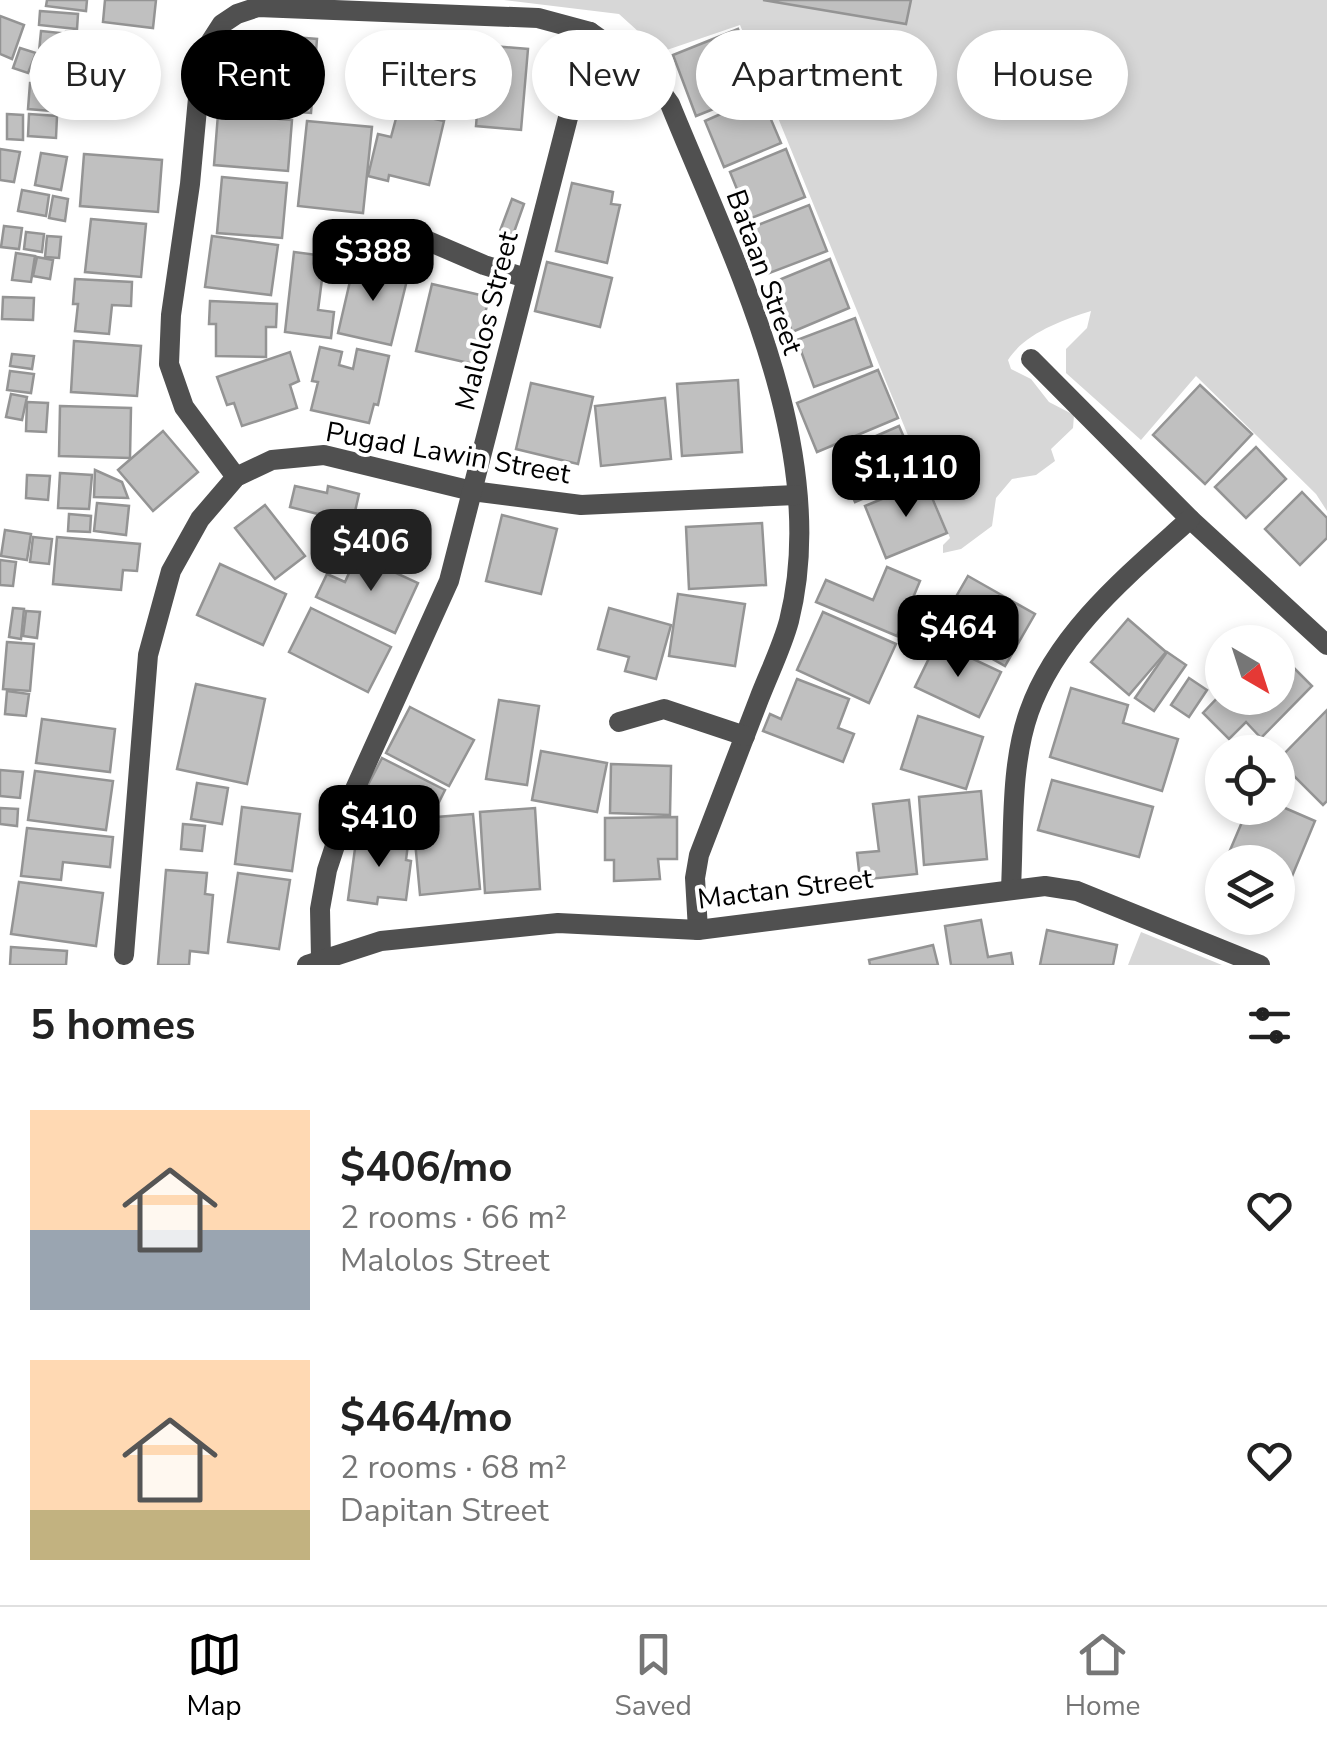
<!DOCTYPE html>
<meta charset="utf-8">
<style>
body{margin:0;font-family:"Nunito Sans",sans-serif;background:#f2f2f2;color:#222;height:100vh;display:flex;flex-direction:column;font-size:38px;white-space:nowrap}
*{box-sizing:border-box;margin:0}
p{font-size:32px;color:#767676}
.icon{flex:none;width:55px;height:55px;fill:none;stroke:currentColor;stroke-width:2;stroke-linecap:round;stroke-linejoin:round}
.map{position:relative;height:965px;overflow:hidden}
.side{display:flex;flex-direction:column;background:#fff;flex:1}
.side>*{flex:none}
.hud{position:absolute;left:30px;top:30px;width:1268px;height:90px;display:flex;gap:20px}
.needle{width:65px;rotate:141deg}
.buttons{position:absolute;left:1205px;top:625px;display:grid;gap:20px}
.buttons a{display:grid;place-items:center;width:90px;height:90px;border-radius:50%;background:#fff;box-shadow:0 5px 15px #0003;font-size:50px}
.price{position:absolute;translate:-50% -85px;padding:0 22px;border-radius:20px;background:#000;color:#fff;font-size:32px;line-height:65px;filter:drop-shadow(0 2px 5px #0008)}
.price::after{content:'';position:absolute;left:50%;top:60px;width:30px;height:22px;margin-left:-15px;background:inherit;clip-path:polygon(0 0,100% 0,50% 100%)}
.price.active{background:#222;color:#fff}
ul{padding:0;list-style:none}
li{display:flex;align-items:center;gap:30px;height:250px;padding:0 30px}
li span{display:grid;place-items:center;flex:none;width:280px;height:200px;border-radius:0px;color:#555}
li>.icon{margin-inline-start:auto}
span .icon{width:120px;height:120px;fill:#fffc;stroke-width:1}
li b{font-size:42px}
h2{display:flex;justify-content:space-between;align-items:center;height:120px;padding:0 30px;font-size:42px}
.pill{padding:0 35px;border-radius:45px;background:#fff;box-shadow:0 5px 15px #0003;font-size:35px;line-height:90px}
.pill.active{background:#000;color:#fff}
.dock{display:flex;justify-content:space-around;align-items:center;height:140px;border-top:2px solid #e0e0e0;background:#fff;font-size:28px;color:#767676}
.dock a{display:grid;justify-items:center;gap:5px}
.dock .active{color:#000}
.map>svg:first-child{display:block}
.green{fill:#d7d7d7}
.building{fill:#c0c0c0;stroke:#949494;stroke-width:2.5}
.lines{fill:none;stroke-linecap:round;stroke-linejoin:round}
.minor{stroke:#505050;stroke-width:20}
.labels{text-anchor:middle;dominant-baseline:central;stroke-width:8;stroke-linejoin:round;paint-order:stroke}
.street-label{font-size:28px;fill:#000;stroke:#fff}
</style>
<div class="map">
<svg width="1327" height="965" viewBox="0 0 1327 965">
<rect width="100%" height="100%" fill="#fff"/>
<g class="green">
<path d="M504,0H1327V511L1316,494L1196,376L1141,440L1066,373V349L1087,328L1091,311C1062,320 1024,334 1008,360L1011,369L1031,379L1049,402L1074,415L1073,428L1051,449L1055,461L1036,475L1012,479L996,498L992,526L961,549L943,553V545L950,538L740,25L661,52L619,14Z"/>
<polygon points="1141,932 1222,965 1128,965"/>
</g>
<g class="building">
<polygon points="47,0 87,0 86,11 46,6"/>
<polygon points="105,0 156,0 153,28 103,22"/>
<polygon points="763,0 911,0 906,24"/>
<polygon points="40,11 78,14 77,29 39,25"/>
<polygon points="0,16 24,25 12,59 0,54"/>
<polygon points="738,29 761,90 696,116 673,55"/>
<polygon points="41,31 61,33 59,54 39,52"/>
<polygon points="66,32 87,33 84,65 63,64"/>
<polygon points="236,35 272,38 274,52 281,53 282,36 317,39 311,113 286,111 287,105 268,103 269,90 257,89 256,102 230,100"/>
<polygon points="469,44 528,49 521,130 476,126 479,89 465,88"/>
<polygon points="20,48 36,53 28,73 13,68"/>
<polygon points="38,55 58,58 56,74 36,71"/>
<polygon points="62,67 84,69 81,84 60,81"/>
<polygon points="30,83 54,85 51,111 28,109"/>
<polygon points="57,84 83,87 79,114 54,111"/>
<polygon points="761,96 781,143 724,167 705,121"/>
<polygon points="398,111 444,121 429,185 389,175 388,181 368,176 378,134 391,137"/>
<polygon points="7,114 23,115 23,140 7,139"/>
<polygon points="29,114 57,116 56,138 28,136"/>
<polygon points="218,114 292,120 288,171 214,165"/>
<polygon points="307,121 372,127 363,213 298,206"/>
<polygon points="0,149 20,152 14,182 0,180"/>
<polygon points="786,149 805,197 749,219 730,172"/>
<polygon points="41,153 67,157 61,190 35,185"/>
<polygon points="84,154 162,160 158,212 80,206"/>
<polygon points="222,177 287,183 282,238 217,233"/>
<polygon points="572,183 613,192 611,204 620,205 607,263 556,251"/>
<polygon points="22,190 49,195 46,216 18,211"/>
<polygon points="53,196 68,199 65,221 49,218"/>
<polygon points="512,199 524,204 513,235 500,231"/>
<polygon points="809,205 827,251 767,274 750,228"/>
<polygon points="91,219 146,224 141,277 85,272"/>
<polygon points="4,226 22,228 19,249 1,247"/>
<polygon points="26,232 44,234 42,252 24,249"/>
<polygon points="47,236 61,237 59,258 45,257"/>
<polygon points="212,236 278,245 271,295 205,287"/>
<polygon points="294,252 325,256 318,310 334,312 331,338 285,332"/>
<polygon points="16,253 35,256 31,282 12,280"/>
<polygon points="37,257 53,260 50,279 33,276"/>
<polygon points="830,259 849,308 792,332 774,282"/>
<polygon points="547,262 612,278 600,327 535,311"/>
<polygon points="354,264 408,276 391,345 338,333"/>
<polygon points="75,279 132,282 131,306 112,305 109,334 75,331 78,304 73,304"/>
<polygon points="432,284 489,297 473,364 416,351"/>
<polygon points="3,297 34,298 33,320 2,319"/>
<polygon points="210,301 277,304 276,327 266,327 266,357 216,356 216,324 209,324"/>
<polygon points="855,318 872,366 814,387 797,340"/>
<polygon points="74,341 141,346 137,396 71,392"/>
<polygon points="320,347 342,352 339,365 353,369 357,349 389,356 378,405 374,404 369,423 311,410 318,382 312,381"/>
<polygon points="290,352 299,381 290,385 297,408 242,426 234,403 227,405 217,377"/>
<polygon points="12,354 34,356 32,369 10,366"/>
<polygon points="878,370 898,418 817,452 797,403"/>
<polygon points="10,371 34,374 31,393 7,390"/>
<polygon points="738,380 742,452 682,456 677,384"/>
<polygon points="531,383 593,397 578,464 516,449"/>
<polygon points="1200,385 1252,434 1205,484 1153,435"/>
<polygon points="11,394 27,397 22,420 6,417"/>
<polygon points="665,398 671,459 601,466 595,406"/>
<polygon points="27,402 48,403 46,432 26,431"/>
<polygon points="60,406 131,408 130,458 59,456"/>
<polygon points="899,426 920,474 855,502 835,454"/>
<polygon points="163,431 198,472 153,511 118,470"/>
<polygon points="1256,447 1286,479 1246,518 1215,487"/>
<polygon points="95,470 122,482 128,498 94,497"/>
<polygon points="60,473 92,475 89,509 58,508"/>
<polygon points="27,475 50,476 48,500 26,498"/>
<polygon points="925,481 947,533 886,558 865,506"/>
<polygon points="295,486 327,493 328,486 359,494 346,551 315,544 322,515 290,507"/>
<polygon points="1302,492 1327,518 1327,538 1300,565 1265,529"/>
<polygon points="97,503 129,506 126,535 94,531"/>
<polygon points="265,505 305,556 275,579 235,528"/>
<polygon points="69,514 91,516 90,532 68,531"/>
<polygon points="502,515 557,529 541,594 486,581"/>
<polygon points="762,523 766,585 689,589 686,527"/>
<polygon points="5,530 31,534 27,560 1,556"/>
<polygon points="33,537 52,539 49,564 30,562"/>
<polygon points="57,537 140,544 137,571 123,570 121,590 53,584"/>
<polygon points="357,555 418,583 395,633 316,597 327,574 345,582"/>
<polygon points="0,560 16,562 13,586 0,585"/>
<polygon points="220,564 286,594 263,645 197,615"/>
<polygon points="887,567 920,581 897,636 816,602 826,580 873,600"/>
<polygon points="968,576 1035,614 1005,666 938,628"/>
<polygon points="678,594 745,604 735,666 669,656"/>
<polygon points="13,608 24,609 21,639 9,637"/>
<polygon points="311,608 391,647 368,692 289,652"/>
<polygon points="609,608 671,625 656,679 625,671 629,657 598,649"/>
<polygon points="26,611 40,612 37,638 23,636"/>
<polygon points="823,612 896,644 869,703 797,670"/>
<polygon points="1128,619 1166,652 1129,695 1091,662"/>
<polygon points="7,642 34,644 30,691 3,689"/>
<polygon points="937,642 1001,672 979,717 915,687"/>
<polygon points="1167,652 1186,665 1154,711 1135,698"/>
<polygon points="1278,652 1312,686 1261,738 1246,722 1229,739 1203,713 1222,693 1222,698 1278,698"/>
<polygon points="1189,678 1207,690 1189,717 1171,705"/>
<polygon points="797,679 849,699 838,728 854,734 843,762 763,731 770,714 781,719"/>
<polygon points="196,684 265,699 247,784 177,769"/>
<polygon points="1071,688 1128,705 1123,723 1178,739 1162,791 1050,757"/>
<polygon points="7,691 29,694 26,716 5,714"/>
<polygon points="499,700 539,706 527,785 486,779"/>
<polygon points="410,707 474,740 449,786 386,753"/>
<polygon points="1327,710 1327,801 1323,805 1278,760"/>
<polygon points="918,716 983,737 966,789 901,769"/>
<polygon points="42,719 115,729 110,772 36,763"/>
<polygon points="541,751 607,763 597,812 532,800"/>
<polygon points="382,758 445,790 421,838 357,806"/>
<polygon points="611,764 671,766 670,815 610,813"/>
<polygon points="0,770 23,772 20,798 0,796"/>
<polygon points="35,771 113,781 106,830 28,820"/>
<polygon points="1052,780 1153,807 1139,857 1038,830"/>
<polygon points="197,783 228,788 222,824 191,819"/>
<polygon points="981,791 987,859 924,865 919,797"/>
<polygon points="909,800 917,874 860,880 857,853 879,851 873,804"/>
<polygon points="1278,805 1315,821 1278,910 1278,862 1225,862 1248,808"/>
<polygon points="242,807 300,814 292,871 235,864"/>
<polygon points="0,808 18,809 17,826 0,824"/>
<polygon points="535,808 540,889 485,893 480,812"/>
<polygon points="473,814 480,889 420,895 415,841 433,840 432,826 438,826 437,817"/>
<polygon points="677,817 677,859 658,859 660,879 614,881 614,860 605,860 605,818"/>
<polygon points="183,824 205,826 202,851 181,849"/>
<polygon points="27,828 113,837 110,867 63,862 61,880 21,876"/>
<polygon points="357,834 396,839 396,843 408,844 406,860 411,861 406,900 378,897 377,904 348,900"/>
<polygon points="166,870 207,873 205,894 213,895 208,953 190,951 189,965 158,965"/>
<polygon points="238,873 290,880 279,949 228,942"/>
<polygon points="19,882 103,893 96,946 11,934"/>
<polygon points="981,920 988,957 1011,953 1013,965 951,965 945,926"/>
<polygon points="1047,930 1117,945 1113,965 1040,965"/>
<polygon points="933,945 938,965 870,965 869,960"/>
<polygon points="11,947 67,951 66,965 10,965"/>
</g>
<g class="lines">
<g class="minor">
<polyline points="414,235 484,265 526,278"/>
<polyline points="1031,359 1190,519 1327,645"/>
<path d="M236,477L184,407L169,364L171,315L190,184L202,55L222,24L237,14L258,7L538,18L590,32L648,73L670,104C733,259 832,450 789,621C782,647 769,673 759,699C739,751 719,803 699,855L695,878L698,930"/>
<polyline points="619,722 664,709 745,736"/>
<path d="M1011,888C1014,831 1010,766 1029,712C1057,632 1129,574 1190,519"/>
<polyline points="124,955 148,655 171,571 200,519 236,477 272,460 324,455 472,491 581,505 796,495"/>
<polyline points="321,958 320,909 327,870 350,800 449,581 590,32"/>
<polyline points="307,965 381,941 558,923 698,930 1045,886 1077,891 1260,965"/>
</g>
</g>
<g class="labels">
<g class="street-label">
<text transform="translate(764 272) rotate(70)">Bataan Street</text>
<text transform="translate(487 321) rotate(-76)">Malolos Street</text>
<text transform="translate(448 453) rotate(10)">Pugad Lawin Street</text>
<text transform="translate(785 889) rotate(-7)">Mactan Street</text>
</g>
</g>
</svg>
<div class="buttons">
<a><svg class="needle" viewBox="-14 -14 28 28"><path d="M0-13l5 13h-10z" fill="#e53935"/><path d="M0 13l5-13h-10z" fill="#767676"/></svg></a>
<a><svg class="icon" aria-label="locate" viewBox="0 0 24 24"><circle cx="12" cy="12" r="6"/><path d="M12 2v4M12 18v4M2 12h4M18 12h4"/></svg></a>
<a><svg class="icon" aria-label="layers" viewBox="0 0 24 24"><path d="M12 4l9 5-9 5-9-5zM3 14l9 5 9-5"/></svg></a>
</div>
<b class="price" style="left:373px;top:304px">$388</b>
<b class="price" style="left:906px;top:520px">$1,110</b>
<b class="price active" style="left:371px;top:594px">$406</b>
<b class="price" style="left:958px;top:680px">$464</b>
<b class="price" style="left:379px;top:870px">$410</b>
<div class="hud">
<a class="pill">Buy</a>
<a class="pill active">Rent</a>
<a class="pill">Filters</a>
<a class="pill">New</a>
<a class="pill">Apartment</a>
<a class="pill">House</a>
</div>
</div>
<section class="side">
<h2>5 homes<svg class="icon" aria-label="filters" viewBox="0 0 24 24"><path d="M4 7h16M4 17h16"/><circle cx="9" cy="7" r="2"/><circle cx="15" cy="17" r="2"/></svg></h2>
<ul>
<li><span style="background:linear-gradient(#ffd9b3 60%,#9aa5b1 0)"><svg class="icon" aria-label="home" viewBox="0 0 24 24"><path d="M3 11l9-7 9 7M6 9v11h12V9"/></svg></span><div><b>$406/mo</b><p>2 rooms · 66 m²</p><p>Malolos Street</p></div><svg class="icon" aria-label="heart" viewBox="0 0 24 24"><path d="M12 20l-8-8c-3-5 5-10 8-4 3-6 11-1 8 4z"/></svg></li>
<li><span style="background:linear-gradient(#ffd9b3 75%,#c2b280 0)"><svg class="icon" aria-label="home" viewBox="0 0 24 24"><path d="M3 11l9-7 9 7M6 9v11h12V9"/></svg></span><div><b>$464/mo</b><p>2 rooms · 68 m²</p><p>Dapitan Street</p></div><svg class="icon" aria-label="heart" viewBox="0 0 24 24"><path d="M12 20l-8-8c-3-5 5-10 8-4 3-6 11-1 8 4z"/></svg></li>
</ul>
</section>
<nav class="dock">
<a class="active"><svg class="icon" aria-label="map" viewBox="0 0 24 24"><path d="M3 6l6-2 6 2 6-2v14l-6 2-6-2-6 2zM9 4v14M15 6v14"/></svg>Map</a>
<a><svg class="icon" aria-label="saved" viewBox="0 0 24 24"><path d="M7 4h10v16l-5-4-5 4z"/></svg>Saved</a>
<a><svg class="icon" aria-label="home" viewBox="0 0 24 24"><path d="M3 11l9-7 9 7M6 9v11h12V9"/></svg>Home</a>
</nav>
